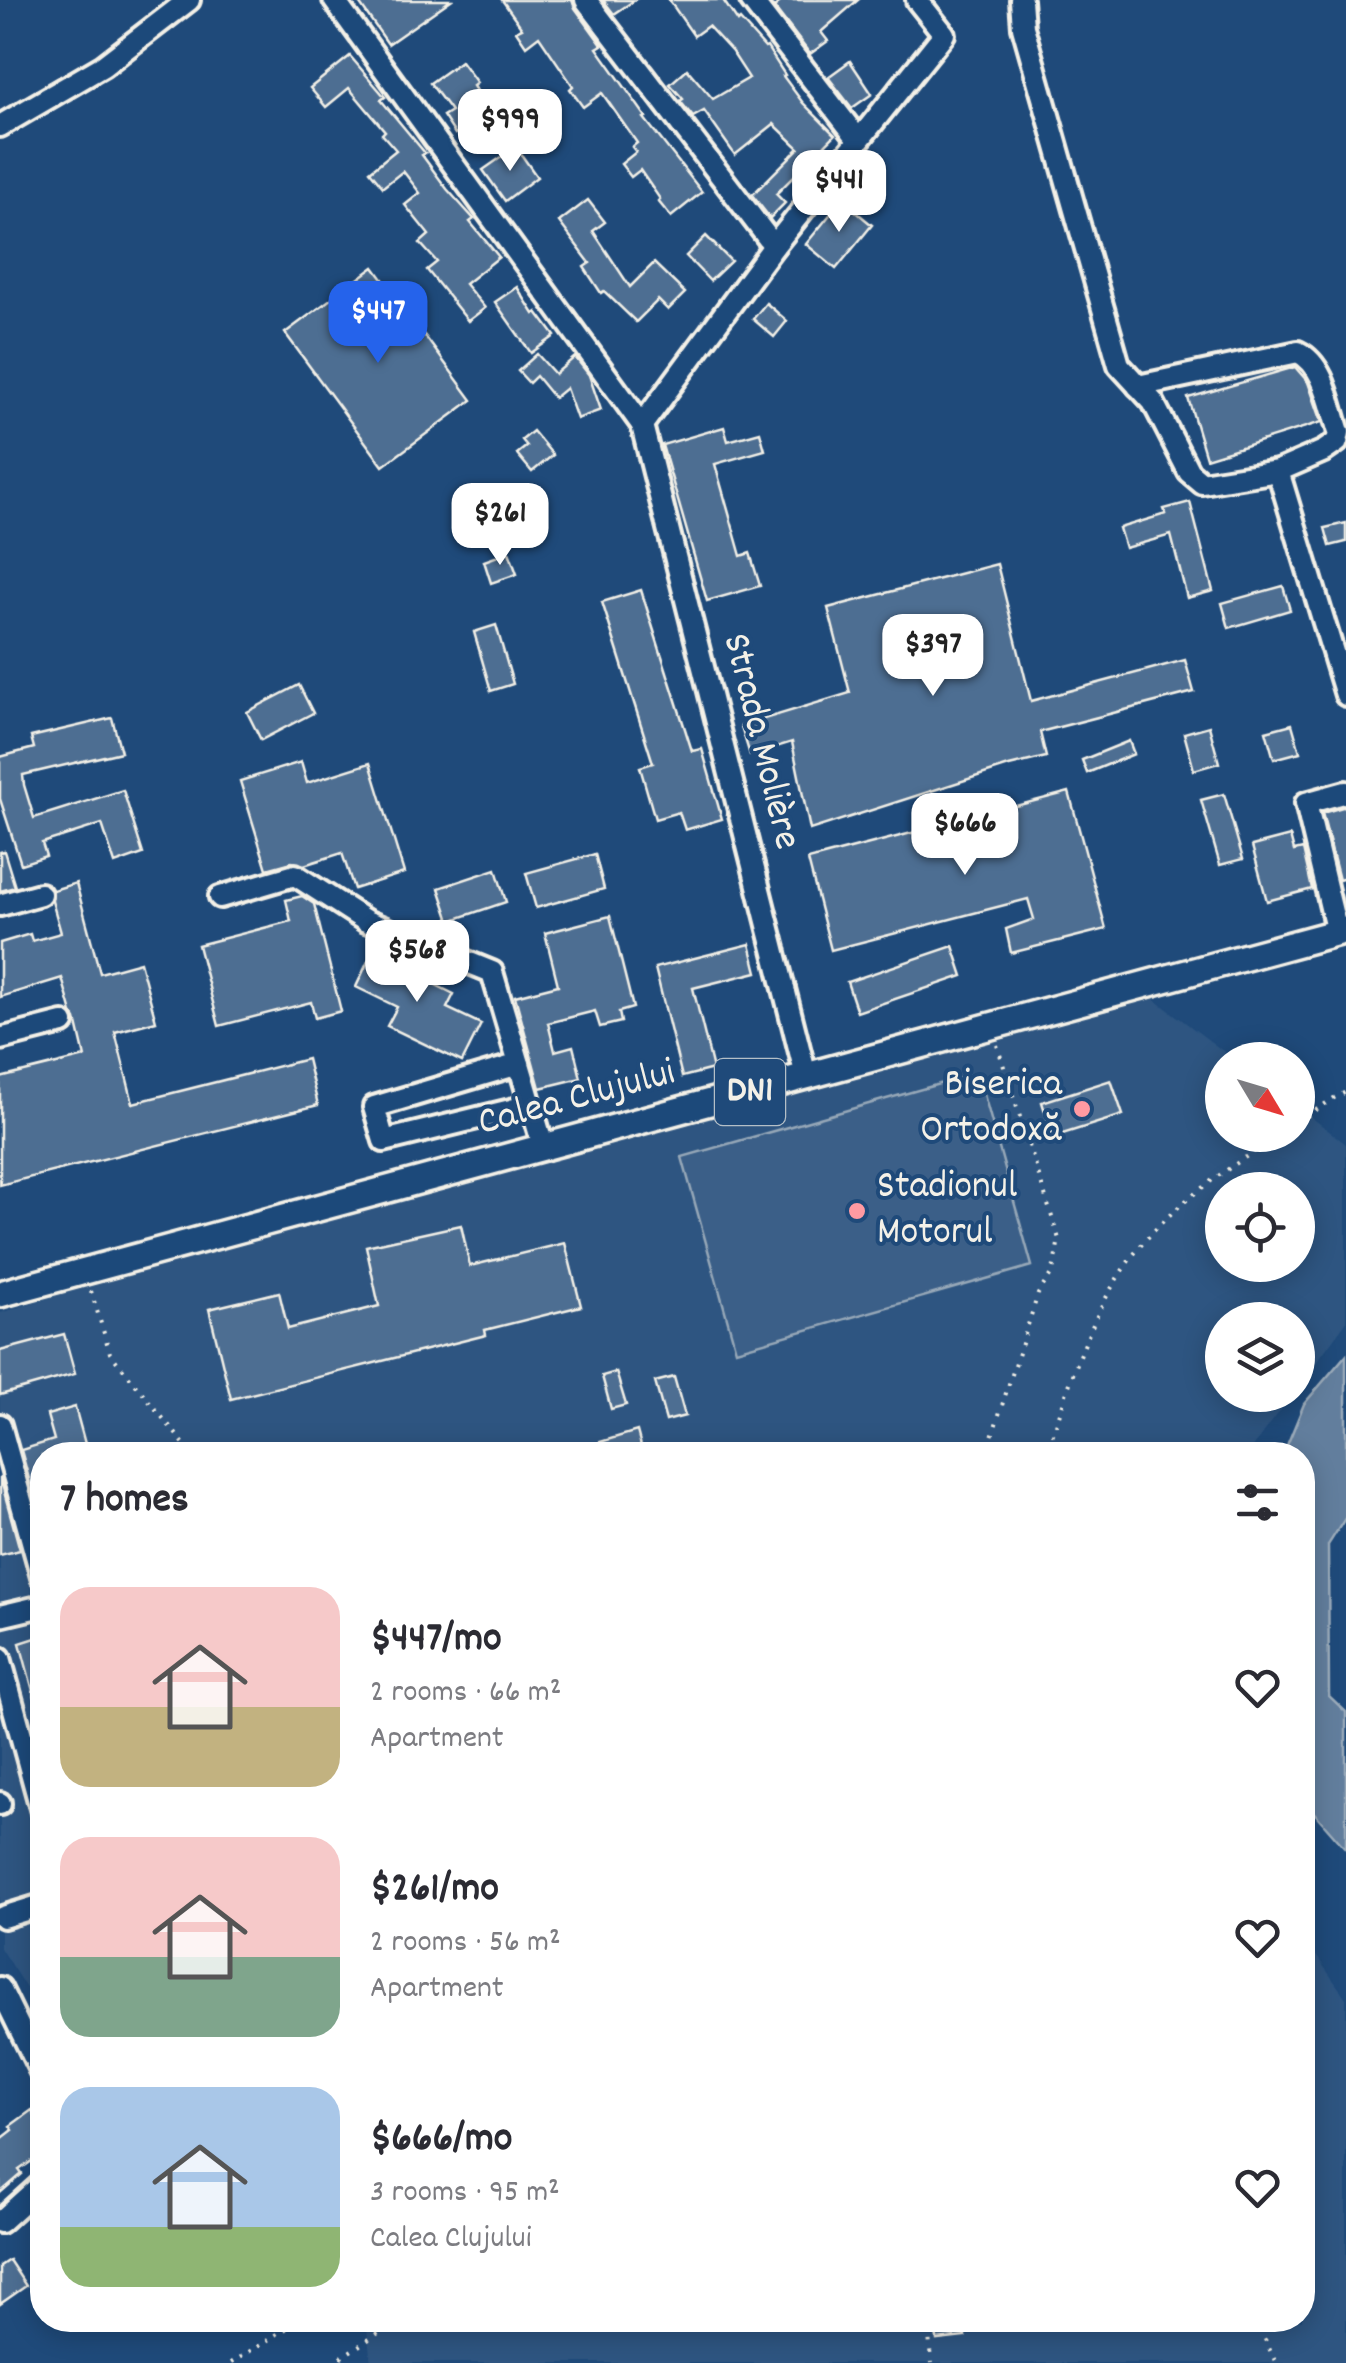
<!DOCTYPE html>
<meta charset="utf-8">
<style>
body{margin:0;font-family:Dekko,sans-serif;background:#f2f2f3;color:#2b2b33;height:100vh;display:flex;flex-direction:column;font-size:38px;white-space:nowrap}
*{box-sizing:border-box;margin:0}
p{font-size:32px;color:#7c7c81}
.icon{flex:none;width:55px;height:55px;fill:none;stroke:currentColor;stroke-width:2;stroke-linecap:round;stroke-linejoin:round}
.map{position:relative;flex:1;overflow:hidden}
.details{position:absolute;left:30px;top:1442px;width:1285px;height:890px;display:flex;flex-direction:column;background:#fff;border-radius:40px;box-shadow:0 5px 25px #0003}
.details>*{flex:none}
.needle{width:65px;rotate:128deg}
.controls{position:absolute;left:1205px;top:1042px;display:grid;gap:20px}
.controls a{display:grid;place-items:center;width:110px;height:110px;border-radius:50%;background:#fff;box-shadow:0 5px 25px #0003;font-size:50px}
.price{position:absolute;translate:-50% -85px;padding:0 22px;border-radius:20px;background:#fff;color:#222;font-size:32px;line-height:65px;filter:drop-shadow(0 2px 5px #0008)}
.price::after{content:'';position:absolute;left:50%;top:60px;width:30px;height:22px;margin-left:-15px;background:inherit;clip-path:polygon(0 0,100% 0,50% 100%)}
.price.selected{background:#2563eb;color:#fff}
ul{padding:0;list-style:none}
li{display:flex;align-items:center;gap:30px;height:250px;padding:0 30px}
li span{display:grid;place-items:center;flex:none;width:280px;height:200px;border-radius:30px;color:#555}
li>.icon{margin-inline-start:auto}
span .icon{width:120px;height:120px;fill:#fffc;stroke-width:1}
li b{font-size:42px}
h2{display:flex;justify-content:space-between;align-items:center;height:120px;padding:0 30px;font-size:42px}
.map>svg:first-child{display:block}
.built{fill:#2d5581;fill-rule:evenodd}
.green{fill:#3a5f88;stroke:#97a8b8;stroke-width:2.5}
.water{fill:#627e9d;stroke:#9cacbb;stroke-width:2.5}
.building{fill:#4d6e92;stroke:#f4f1e8;stroke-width:2.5}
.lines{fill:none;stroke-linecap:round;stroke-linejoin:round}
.minor-casing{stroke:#f4f1e8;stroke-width:28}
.major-casing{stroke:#f4f1e8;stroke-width:32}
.path{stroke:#f4f1e8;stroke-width:4;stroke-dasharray:2.5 8;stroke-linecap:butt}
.minor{stroke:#1f4a7a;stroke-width:20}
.major{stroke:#1f4a7a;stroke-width:25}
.poi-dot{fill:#ff9aa2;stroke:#1f4a7a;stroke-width:4}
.labels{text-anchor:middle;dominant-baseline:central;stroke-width:8;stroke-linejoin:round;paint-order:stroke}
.shield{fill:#1f4a7a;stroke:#b4bfc7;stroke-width:2.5}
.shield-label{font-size:38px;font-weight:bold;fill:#f4f1e8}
.street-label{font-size:40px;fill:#f4f1e8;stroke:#1f4a7a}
.poi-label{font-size:40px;fill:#f4f1e8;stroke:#1f4a7a;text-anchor:end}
</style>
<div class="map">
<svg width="1346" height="2363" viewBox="0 0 1346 2363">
<rect width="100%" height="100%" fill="#1f4a7a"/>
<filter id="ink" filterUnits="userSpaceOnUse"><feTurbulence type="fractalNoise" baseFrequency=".01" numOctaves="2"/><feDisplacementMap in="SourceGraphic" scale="20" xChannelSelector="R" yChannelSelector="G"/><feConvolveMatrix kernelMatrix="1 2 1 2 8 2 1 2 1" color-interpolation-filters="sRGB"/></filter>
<g filter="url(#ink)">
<g class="built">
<path d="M1153,998L1235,1060H1222V1135H1298V1107L1346,1144V1322L1298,1387V1320H1222V1395H1292L1247,1455H42V2013L0,1948V1313L495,1157L807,1076ZM1222,1190H1298V1265H1222Z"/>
<polygon points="1303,1937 1346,1998 1346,2363 371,2363 366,2320 1302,2320"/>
</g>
<polygon class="green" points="978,1073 1032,1266 736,1350 682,1157"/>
<polygon class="water" points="1346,1355 1346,1517 1328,1545 1329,1696 1346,1712 1346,1849 1303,1800 1302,1455 1283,1455 1304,1404"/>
<g class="building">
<polygon points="357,0 451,0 388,44"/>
<polygon points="502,0 572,0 575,8 602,45 597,48 646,117 644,118 702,192 671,217 658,201 660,199 640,170 631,177 621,164 636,152 632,147 637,143 602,93 583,107 570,89 573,86 539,36 526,46 516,31 522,28"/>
<polygon points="603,0 635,0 614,14"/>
<polygon points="669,0 723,0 738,22 740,20 765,48 767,47 785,75 783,76 803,103 835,135 776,194 785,203 770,218 752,195 799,148 774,124 735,155 704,111 693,117 680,101 683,99 670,84 687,69 713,99 749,78 732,52 708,26 694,36"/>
<polygon points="783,0 858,0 821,32 828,41 810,54 774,7"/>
<polygon points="350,56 385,97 381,100 425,153 422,155 447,189 474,219 470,222 499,257 465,284 485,308 468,321 427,270 437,262 420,243 429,235 405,205 420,193 403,171 383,187 370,171 396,150 382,134 385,131 349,88 326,107 310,88"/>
<polygon points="461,61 477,83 473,86 489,111 455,134 443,116 451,111 430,83"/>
<polygon points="850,61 872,94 852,108 828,77"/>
<polygon points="516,147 537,177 505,201 483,170"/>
<polygon points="588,200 605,222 593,231 630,287 654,263 685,293 668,310 658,300 636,322 604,291 601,293 584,267 590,263 559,222"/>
<polygon points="842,200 872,225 836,269 806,244"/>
<polygon points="706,236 731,261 710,281 686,256"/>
<polygon points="374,267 472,400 383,466 285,333"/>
<polygon points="517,287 534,314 537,312 555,336 531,353 495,302"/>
<polygon points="766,303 787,321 774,337 753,319"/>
<polygon points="537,354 555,374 575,357 589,375 601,410 577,419 566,388 554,398 536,376 529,383 518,371"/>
<polygon points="1295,367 1308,382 1322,422 1206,458 1188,398"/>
<polygon points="724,427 728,441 760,432 765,450 715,464 741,556 750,553 760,586 707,601 662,445"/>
<polygon points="533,431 553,455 532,472 517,454 527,446 522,440"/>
<polygon points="1190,502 1213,591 1187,598 1171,535 1125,548 1119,528 1166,514 1164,509"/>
<polygon points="1346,523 1346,542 1330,546 1325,528"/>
<polygon points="509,552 517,574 491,583 484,561"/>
<polygon points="997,564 1031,701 1185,660 1194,692 1040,732 1046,757 1009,766 810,830 792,742 750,755 741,726 850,693 828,608"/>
<polygon points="1283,586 1290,610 1229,628 1222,603"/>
<polygon points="641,590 692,751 702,749 722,819 685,830 679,812 655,819 640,767 653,763 602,602"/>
<polygon points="496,625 513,684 491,691 474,632"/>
<polygon points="299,685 313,713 261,740 247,712"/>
<polygon points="112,718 121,752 23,775 24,785 34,818 123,790 143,854 115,864 102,824 42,843 46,856 21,864 0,799 0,757 34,748 31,737"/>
<polygon points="1292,724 1300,752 1274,759 1266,731"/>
<polygon points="1209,726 1219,763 1194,770 1184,733"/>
<polygon points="1129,741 1134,754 1087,773 1082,760"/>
<polygon points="301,762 307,783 370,763 404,873 354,889 342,853 304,865 292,862 267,869 240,781"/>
<polygon points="1069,792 1106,929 1011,953 1006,929 1034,919 1028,899 831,950 808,860"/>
<polygon points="1224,794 1243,859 1220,865 1201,800"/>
<polygon points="1346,806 1346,878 1339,880 1322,813"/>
<polygon points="1290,836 1294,851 1303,849 1312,889 1267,901 1252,846"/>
<polygon points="4,851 15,887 0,891 0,852"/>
<polygon points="595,854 604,889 536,908 526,873"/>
<polygon points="496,869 506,902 450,921 439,888"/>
<polygon points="76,883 100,973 140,962 156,1021 115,1032 133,1103 307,1059 318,1105 0,1185 0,1078 85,1057 76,1019 72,1013 62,978 0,997 0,943 30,934 32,941 61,933 52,901 53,890"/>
<polygon points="302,896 314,904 341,1011 315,1018 311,1002 219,1026 198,945 291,921 286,900"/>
<polygon points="610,916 633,1008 619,1012 621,1022 600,1027 595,1011 548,1023 555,1051 573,1046 581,1078 540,1088 515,996 558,985 545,933"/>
<polygon points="377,942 403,954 397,966 454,994 447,1008 481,1024 462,1062 387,1026 397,1007 356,987"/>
<polygon points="750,944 757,972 693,988 713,1069 682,1077 655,968"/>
<polygon points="953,946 963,976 857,1012 847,982"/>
<polygon points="1111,1080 1123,1115 1053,1137 1042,1102"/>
<polygon points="461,1225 470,1266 565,1243 581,1306 485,1330 486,1335 231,1399 209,1309 279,1292 288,1329 379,1306 366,1246"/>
<polygon points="64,1334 75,1374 0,1395 0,1351"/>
<polygon points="616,1372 626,1405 611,1409 602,1376"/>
<polygon points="674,1377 685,1416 666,1421 655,1382"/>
<polygon points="75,1407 88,1455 42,1455 42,1495 34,1497 21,1450 54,1440 47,1415"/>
<polygon points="637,1431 641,1446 612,1455 604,1455 600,1442"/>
<polygon points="0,1477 20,1550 0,1555"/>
<polygon points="42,1636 42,1708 38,1709 20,1643"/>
<polygon points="32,2110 42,2127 42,2154 19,2170 22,2174 0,2193 0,2140 13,2130 10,2126"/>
<polygon points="9,2260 26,2286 0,2304 0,2266"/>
<polygon points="935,2320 963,2320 965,2337 937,2340"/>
</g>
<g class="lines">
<g class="minor-casing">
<g id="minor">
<polyline points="334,0 642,425 806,1076"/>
<polyline points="586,0 774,246"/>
<polyline points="751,0 858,139"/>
<polyline points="1021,0 1023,27 1119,365 1153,402 1189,472 1202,483 1278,471 1346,695"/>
<polyline points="0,126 103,66 189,0"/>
<path d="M1138,386L1298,352C1325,365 1330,406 1339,432L1337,442L1324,451L1278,471"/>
<polyline points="642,425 774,246 944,34 917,0"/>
<polyline points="220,897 295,875 366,921 492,972 544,1149"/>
<polyline points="0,905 40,894"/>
<polyline points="1337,933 1306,803 1346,792"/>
<polyline points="0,1039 63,1023"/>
<polyline points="519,1064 374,1107 384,1141 531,1105"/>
<polyline points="0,1425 42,1577"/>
<polyline points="0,1616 42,1606"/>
<polyline points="0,1658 42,1812"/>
<polyline points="0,1803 0,1804"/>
<polyline points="3,1917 42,1905"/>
<polyline points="0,1988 42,2074"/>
<polyline points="0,2222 42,2184"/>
</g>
</g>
<g class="major-casing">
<polyline id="major" points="0,1294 1346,930"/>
</g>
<g class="path">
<polyline points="1298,1122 1334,1098 1346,1092"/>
<polyline points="91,1291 110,1353 193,1455"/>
<polyline points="986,1455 1038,1294 1053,1271 1059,1239 997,1045"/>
<path d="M1046,1455C1072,1378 1094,1295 1151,1234C1187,1194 1234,1165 1279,1135"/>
<polyline points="928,2320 931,2363"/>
<polyline points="1256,2320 1276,2363"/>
<polyline points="231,2363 300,2320"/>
<polyline points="332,2363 399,2320"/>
</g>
<use href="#minor" class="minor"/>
<use href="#major" class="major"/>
</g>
</g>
<g class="poi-dot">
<circle cx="1082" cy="1109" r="10"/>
<circle cx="857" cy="1211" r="10"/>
</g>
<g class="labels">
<rect class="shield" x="715" y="1059" width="70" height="66" rx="8"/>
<g class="shield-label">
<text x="750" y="1092">DN1</text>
</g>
<g class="street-label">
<text transform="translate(759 742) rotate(76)">Strada Molière</text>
<text transform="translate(577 1100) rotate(-15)">Calea Clujului</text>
</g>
<g class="poi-label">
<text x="1062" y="1086">Biserica<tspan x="1062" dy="46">Ortodoxă</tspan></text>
<text x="877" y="1188" text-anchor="start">Stadionul<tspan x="877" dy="46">Motorul</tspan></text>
</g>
</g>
</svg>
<div class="controls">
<a><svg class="needle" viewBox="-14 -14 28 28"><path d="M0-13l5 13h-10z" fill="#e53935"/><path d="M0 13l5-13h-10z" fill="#7c7c81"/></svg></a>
<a><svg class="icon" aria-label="locate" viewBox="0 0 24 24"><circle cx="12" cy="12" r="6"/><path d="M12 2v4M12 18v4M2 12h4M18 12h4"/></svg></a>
<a><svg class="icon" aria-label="layers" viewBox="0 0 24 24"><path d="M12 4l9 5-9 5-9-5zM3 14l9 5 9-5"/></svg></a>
</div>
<b class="price" style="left:510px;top:174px">$999</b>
<b class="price" style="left:839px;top:235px">$441</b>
<b class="price selected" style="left:378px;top:366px">$447</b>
<b class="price" style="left:500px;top:568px">$261</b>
<b class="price" style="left:933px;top:699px">$397</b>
<b class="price" style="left:965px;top:878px">$666</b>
<b class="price" style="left:417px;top:1005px">$568</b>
<section class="details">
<h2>7 homes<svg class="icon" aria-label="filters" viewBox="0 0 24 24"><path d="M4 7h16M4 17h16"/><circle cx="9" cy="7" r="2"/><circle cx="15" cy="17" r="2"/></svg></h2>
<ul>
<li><span style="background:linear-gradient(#f6c9c9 60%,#c2b280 0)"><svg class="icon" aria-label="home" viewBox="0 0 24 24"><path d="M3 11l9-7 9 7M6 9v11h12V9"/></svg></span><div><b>$447/mo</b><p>2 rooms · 66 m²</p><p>Apartment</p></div><svg class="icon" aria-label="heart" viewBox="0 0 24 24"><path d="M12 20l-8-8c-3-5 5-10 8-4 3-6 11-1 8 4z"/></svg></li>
<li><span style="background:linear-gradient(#f6c9c9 60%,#7fa58c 0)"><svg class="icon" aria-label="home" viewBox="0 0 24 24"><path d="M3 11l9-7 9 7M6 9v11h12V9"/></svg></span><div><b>$261/mo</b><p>2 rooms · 56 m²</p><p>Apartment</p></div><svg class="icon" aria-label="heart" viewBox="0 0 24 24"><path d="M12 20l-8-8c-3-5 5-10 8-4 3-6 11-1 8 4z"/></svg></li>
<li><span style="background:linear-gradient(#a9c7e8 70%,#8fb573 0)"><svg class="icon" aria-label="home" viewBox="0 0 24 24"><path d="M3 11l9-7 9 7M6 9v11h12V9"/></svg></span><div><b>$666/mo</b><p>3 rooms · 95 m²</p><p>Calea Clujului</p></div><svg class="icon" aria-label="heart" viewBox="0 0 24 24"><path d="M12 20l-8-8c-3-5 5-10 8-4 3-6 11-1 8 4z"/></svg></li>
</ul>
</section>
</div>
